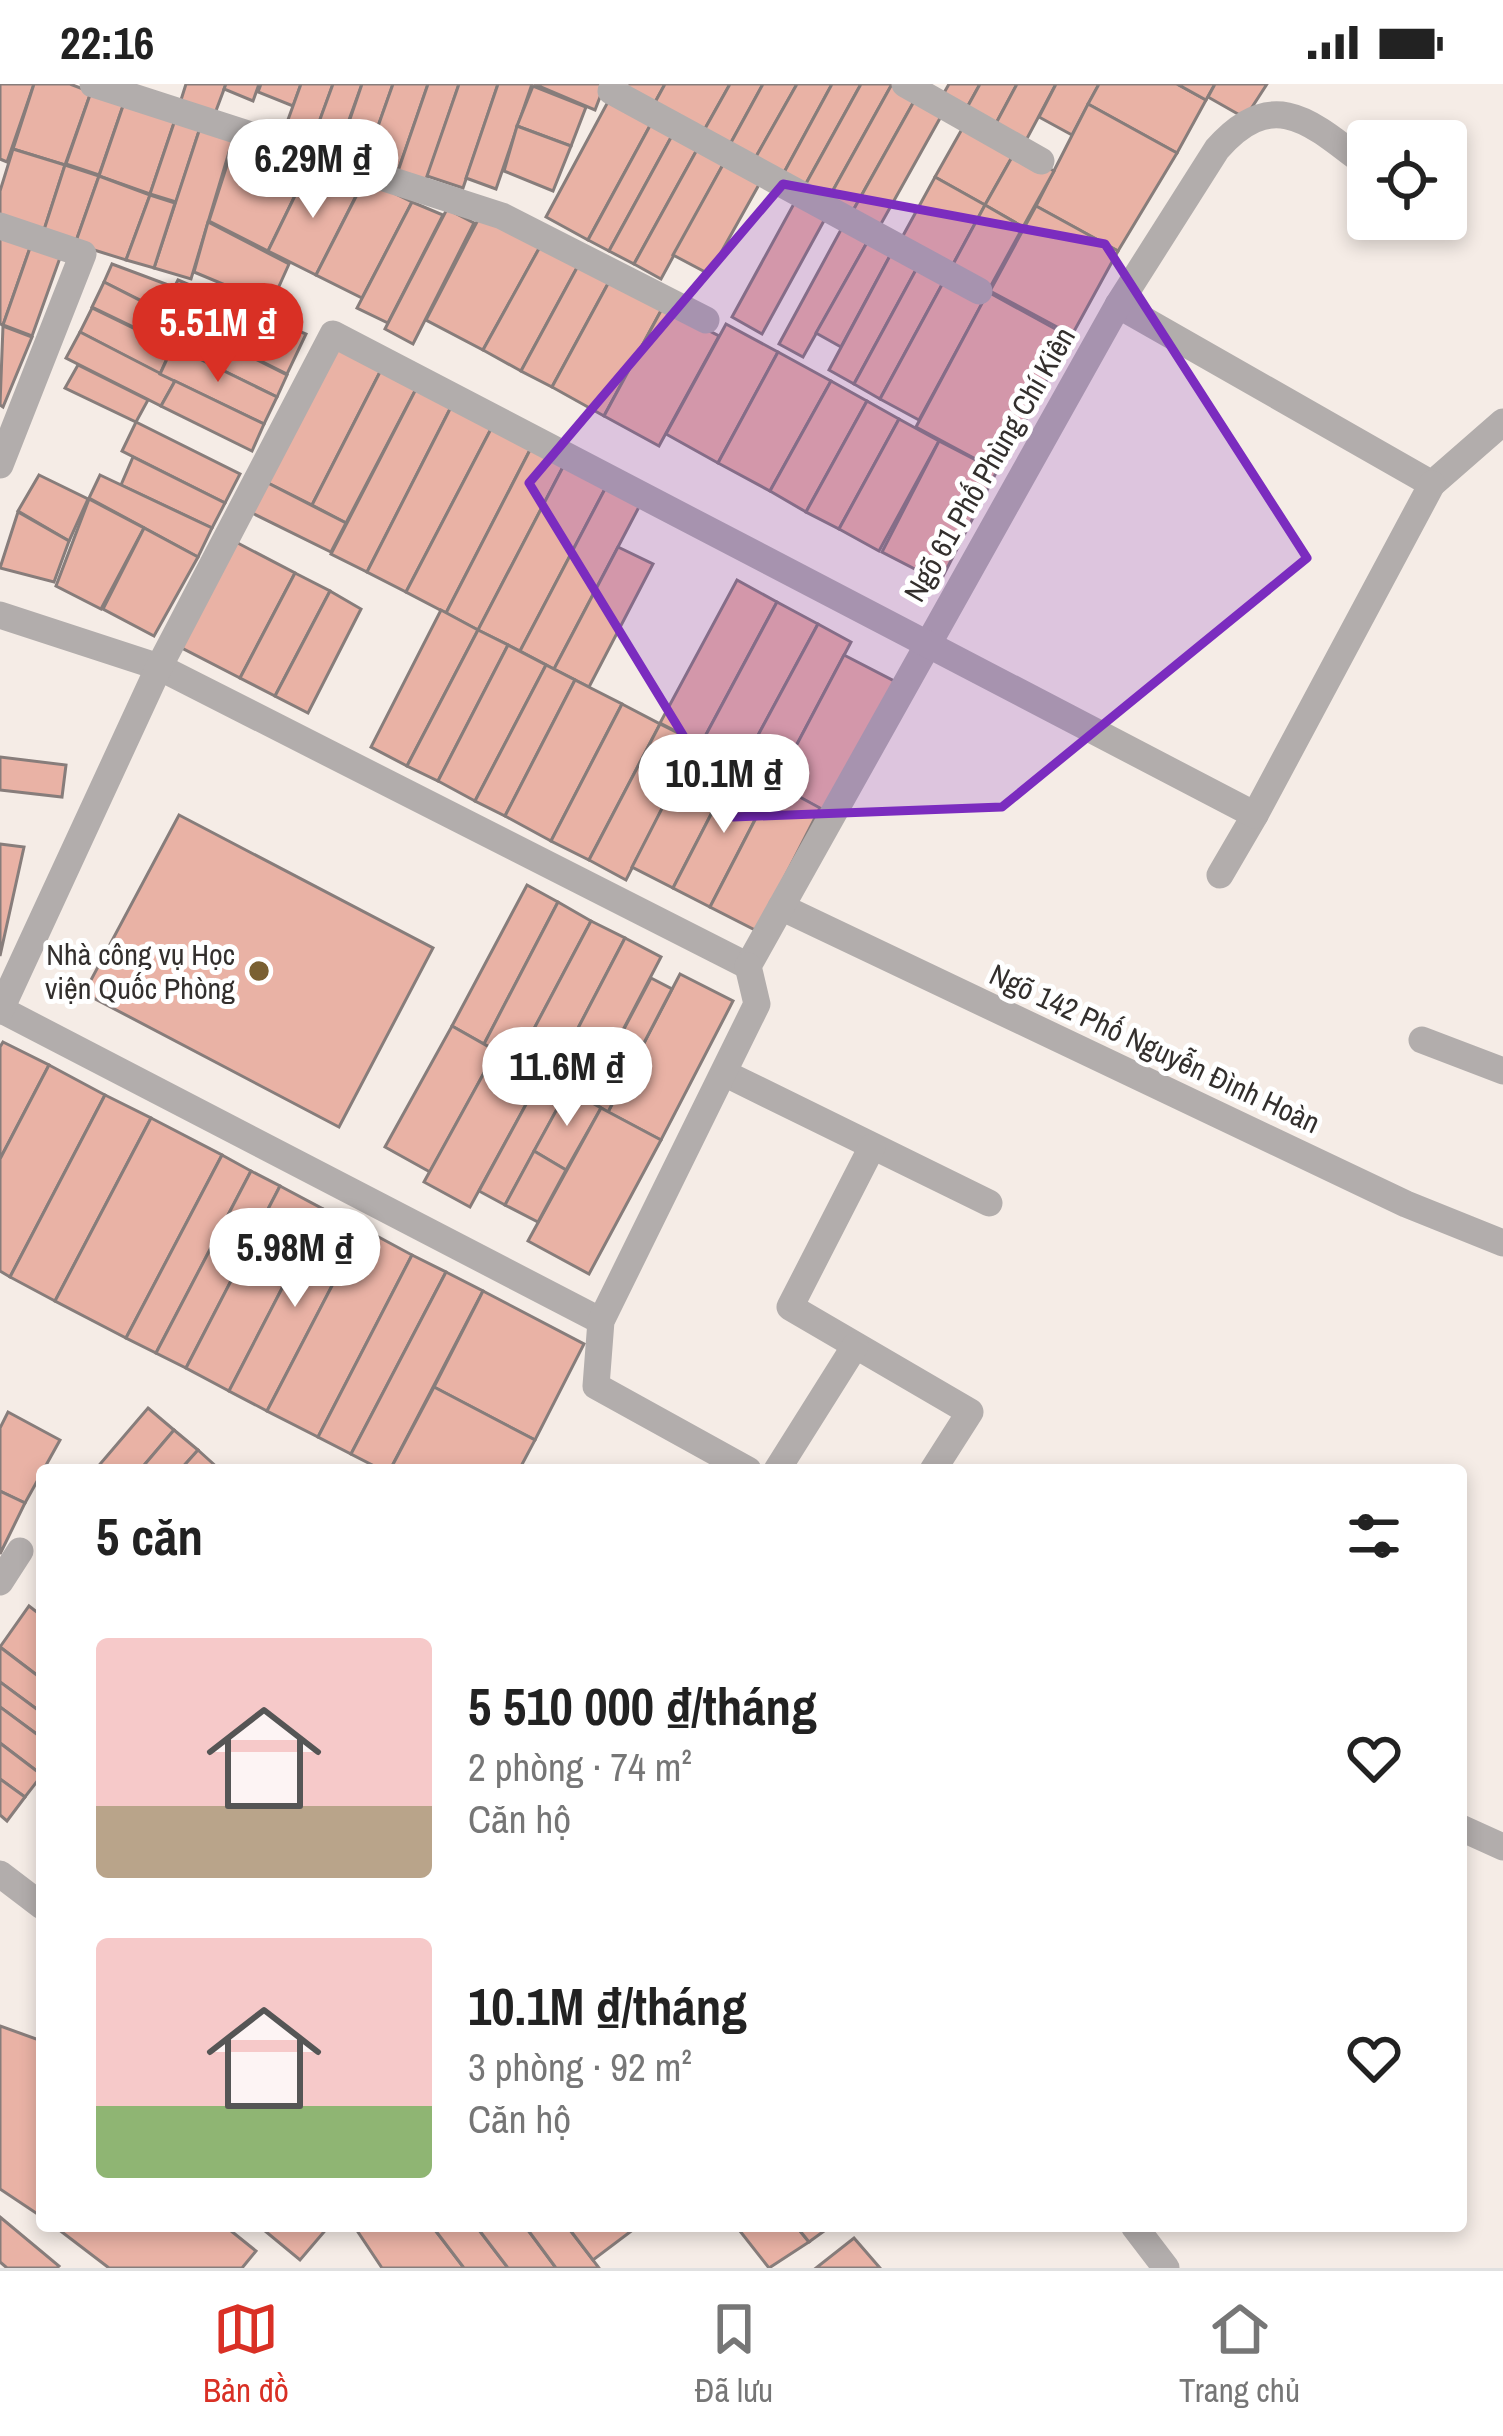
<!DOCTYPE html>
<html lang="vi">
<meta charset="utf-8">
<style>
body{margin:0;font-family:"Archivo Narrow",sans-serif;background:#f2f2f2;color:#222;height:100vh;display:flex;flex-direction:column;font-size:45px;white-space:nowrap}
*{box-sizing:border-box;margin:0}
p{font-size:39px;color:#767676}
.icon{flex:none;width:66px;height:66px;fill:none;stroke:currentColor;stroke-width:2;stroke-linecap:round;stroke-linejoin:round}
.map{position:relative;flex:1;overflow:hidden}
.side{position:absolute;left:36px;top:1380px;width:1431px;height:768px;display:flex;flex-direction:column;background:#fff;border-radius:12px;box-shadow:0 6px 18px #0003}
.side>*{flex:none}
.controls{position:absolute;left:1347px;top:36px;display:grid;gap:24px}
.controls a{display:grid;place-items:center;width:120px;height:120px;border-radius:12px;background:#fff;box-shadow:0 6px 18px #0003;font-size:60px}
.price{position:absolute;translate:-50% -102px;padding:0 27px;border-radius:42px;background:#fff;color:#222;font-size:39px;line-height:78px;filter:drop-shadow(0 3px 6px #0008)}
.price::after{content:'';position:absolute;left:50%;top:72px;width:36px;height:27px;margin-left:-18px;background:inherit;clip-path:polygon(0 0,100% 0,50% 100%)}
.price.on{background:#d93025;color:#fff}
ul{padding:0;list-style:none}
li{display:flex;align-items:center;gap:36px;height:300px;padding:0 60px}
li span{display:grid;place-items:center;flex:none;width:336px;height:240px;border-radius:12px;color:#555}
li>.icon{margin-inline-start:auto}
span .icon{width:144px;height:144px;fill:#fffc;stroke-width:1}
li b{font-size:51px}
h2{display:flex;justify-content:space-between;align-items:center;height:144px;padding:0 60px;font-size:51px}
.status{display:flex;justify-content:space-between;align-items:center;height:84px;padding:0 60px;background:#fff;direction:ltr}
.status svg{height:33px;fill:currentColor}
.tab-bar{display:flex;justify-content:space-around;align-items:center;height:168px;border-top:3px solid #e0e0e0;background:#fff;font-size:33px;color:#767676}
.tab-bar a{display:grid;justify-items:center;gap:6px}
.tab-bar .on{color:#d93025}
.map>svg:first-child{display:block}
.building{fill:#e9b2a5;stroke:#877d7b;stroke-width:3}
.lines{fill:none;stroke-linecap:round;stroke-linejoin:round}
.service{stroke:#b2adac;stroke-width:27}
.marked{fill:#7b2cbf;fill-opacity:0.2;stroke:#7b2cbf;stroke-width:9;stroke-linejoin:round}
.poi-dot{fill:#7a6032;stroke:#fff;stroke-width:4.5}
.labels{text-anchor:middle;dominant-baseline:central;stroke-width:10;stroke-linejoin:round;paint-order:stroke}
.street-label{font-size:30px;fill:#332f2d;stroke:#fff}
.poi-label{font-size:30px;fill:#332f2d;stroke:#fff;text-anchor:end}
</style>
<div class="status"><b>22:16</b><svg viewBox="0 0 49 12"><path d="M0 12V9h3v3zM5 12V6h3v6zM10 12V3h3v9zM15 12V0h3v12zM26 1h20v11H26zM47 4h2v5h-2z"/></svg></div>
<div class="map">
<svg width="1503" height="2184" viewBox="0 0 1503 2184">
<rect width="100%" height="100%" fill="#f5ece6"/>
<g class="building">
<polygon points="0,0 34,0 7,78 0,75"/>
<polygon points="34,0 70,0 91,8 65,81 13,65"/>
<polygon points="186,0 226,0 214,32 180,19"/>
<polygon points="226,0 259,0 253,17 224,5"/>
<polygon points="261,0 301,0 293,22 258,8"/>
<polygon points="301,0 333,0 313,55 285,44"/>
<polygon points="333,0 362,0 341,58 315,49"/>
<polygon points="362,0 393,0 365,79 338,70"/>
<polygon points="393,0 428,0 397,90 365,79"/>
<polygon points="428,0 459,0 425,100 397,90"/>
<polygon points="459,0 498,0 463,104 427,92"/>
<polygon points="498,0 532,0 496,105 466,94"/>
<polygon points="534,0 605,0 595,26"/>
<polygon points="622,0 665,0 653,22"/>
<polygon points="665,0 730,0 702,50 653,22"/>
<polygon points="730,0 763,0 728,64 702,50"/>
<polygon points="763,0 797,0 753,78 728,64"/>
<polygon points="797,0 832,0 781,94 753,78"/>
<polygon points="832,0 861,0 803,105 781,94"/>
<polygon points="861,0 892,0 826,119 803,105"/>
<polygon points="892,0 917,12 850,132 826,119"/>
<polygon points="949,0 980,0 964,29 940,16"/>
<polygon points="980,0 1017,0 993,45 964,29"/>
<polygon points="1017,0 1056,0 1023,62 993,45"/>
<polygon points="1056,0 1099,0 1072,51 1039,33"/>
<polygon points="1099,0 1177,0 1206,16 1177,69 1088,20"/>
<polygon points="1177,0 1215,0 1206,16"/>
<polygon points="1215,0 1267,0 1245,34 1208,13"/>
<polygon points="533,2 586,23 571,62 517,42"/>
<polygon points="91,8 124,19 99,91 66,80"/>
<polygon points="917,12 944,27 877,147 850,132"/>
<polygon points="610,14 652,38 588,156 546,133"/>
<polygon points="124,19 175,36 150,110 99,92"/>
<polygon points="1088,20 1177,69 1118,167 1036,122"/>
<polygon points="175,36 200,44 176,118 150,110"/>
<polygon points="652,38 674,48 609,167 588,156"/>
<polygon points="966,38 1016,66 985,121 935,93"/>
<polygon points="517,42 571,62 553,107 504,87"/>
<polygon points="200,44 233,55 191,195 154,184"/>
<polygon points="674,48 699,62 634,180 609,167"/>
<polygon points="235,56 308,85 268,167 209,137"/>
<polygon points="699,62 725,77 661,195 634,180"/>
<polygon points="13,65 65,81 43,149 0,137 0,107"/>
<polygon points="1016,66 1054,87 1023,143 985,121"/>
<polygon points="725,77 761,97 709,190 673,171"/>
<polygon points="65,81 99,92 75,160 43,149"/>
<polygon points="308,85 359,106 316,191 268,167"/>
<polygon points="99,92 150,111 126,176 75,160"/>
<polygon points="935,93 985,121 950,186 899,159"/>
<polygon points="365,95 412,118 362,214 316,191"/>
<polygon points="150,111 175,119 154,184 126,176"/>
<polygon points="796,116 826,133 762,250 732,233"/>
<polygon points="412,118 443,131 388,239 357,224"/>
<polygon points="985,121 1023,143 988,207 950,186"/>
<polygon points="1036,122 1118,167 1072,251 990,207"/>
<polygon points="447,125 474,139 413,260 385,245"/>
<polygon points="480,132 541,161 483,266 426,236"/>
<polygon points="208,138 289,180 271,220 194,188"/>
<polygon points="843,142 869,155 803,273 779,260"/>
<polygon points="0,150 31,161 3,241 0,240"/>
<polygon points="869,155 892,168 841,263 816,249"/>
<polygon points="31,161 61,171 32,252 3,241"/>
<polygon points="541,161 579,180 521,287 483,266"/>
<polygon points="892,168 918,182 854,300 829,286"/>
<polygon points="112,180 174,203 162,227 104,198"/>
<polygon points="579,180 610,196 552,303 521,287"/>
<polygon points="918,182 944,197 880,315 854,300"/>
<polygon points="178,196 223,215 206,250 162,227"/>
<polygon points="610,196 663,223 604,332 552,303"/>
<polygon points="944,197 983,218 919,336 880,315"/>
<polygon points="104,198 184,239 173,262 92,223"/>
<polygon points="988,208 1070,253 998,387 916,343"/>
<polygon points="223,215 306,250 287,290 206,250"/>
<polygon points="663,223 719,252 659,362 604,332"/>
<polygon points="92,224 172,263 160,290 80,248"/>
<polygon points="184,239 287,291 277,313 173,262"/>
<polygon points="726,240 778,268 718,379 666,350"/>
<polygon points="3,242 32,253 3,323 0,321"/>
<polygon points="80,248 175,297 161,322 66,274"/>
<polygon points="334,261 381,286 312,421 264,397"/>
<polygon points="173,262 277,313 264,340 160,290"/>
<polygon points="778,268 831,297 770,407 718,379"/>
<polygon points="78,281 148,316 136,338 65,304"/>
<polygon points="381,286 416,305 346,439 312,421"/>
<polygon points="175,297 264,340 252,367 161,322"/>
<polygon points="831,297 867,317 806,428 770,407"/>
<polygon points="416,305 451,323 367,488 331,470"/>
<polygon points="867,317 899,335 839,445 806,428"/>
<polygon points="451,323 492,343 406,508 367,488"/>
<polygon points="899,335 939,357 879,467 839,445"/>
<polygon points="136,338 240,390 225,419 122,367"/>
<polygon points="492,343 531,364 446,529 406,508"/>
<polygon points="939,357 997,387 940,498 882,468"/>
<polygon points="531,364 564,381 478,546 446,529"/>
<polygon points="133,373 225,419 212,444 121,401"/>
<polygon points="564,381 606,403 520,567 478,546"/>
<polygon points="39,391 88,415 69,457 18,427"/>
<polygon points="100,391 212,444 198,473 89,414"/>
<polygon points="264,397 346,439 331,468 248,427"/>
<polygon points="606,403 640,421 554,585 520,567"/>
<polygon points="89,415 144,444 101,525 56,502"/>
<polygon points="18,428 69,457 54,498 0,484"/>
<polygon points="144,444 198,473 154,552 103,525"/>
<polygon points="232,456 295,489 240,594 178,562"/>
<polygon points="618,463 653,480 589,603 554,585"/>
<polygon points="295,489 330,507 275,612 240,594"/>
<polygon points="737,496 777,518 701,660 660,639"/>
<polygon points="330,507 361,525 308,629 275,612"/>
<polygon points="777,518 818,540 742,681 701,660"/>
<polygon points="441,526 478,546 407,682 371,663"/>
<polygon points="818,540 851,558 776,700 742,681"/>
<polygon points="478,546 508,561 438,697 407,682"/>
<polygon points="508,561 546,581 475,717 438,697"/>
<polygon points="844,571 896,598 828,729 776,700"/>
<polygon points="546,581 575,596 505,732 475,717"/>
<polygon points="575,596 622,620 551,757 505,732"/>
<polygon points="622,620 660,640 589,776 551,757"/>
<polygon points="660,640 696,658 626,796 589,776"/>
<polygon points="696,658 737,680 673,804 632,783"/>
<polygon points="0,673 66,681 62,713 0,706"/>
<polygon points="737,680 774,699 710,823 673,804"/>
<polygon points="774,699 820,724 757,847 710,823"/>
<polygon points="179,731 433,864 339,1043 84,909"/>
<polygon points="0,760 24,763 0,872"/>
<polygon points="527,801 558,818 484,960 452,942"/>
<polygon points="558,818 591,837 517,977 484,960"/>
<polygon points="591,837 625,854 551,996 517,977"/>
<polygon points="625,854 661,873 587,1015 551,996"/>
<polygon points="680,890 733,917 661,1056 608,1028"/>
<polygon points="651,894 672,905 608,1028 587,1015"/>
<polygon points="452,942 496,967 430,1088 385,1063"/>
<polygon points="3,958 49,981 0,1075 0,963"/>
<polygon points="496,967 542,991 470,1123 424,1098"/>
<polygon points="49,981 105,1011 10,1193 0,1187 0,1075"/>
<polygon points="542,991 568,1005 505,1121 479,1107"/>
<polygon points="568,1005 601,1024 566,1086 534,1067"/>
<polygon points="105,1011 151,1034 55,1217 10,1193"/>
<polygon points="601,1024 661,1056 589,1190 528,1157"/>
<polygon points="151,1034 222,1071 126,1254 55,1217"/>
<polygon points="534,1067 566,1086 538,1138 505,1121"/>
<polygon points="222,1071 251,1087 156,1269 126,1254"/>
<polygon points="251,1087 280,1102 186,1284 156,1269"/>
<polygon points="280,1102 323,1125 229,1307 186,1284"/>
<polygon points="323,1125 362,1144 267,1327 229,1307"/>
<polygon points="362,1144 412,1171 318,1353 267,1327"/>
<polygon points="412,1171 446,1188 351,1370 318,1353"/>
<polygon points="446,1188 483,1207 390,1386 382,1386 351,1370"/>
<polygon points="483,1207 584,1260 535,1356 434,1303"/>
<polygon points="434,1303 535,1356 519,1386 390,1386"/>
<polygon points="148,1324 174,1346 140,1386 95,1386"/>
<polygon points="8,1328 60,1356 25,1419 0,1407 0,1344"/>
<polygon points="174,1346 198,1366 180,1386 140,1386"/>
<polygon points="198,1366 220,1386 180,1386"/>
<polygon points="0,1407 25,1419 0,1470"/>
<polygon points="29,1522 42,1532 42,1595 0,1563"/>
<polygon points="0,1563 42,1595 42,1629 0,1598"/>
<polygon points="0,1598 42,1629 42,1654 0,1623"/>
<polygon points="0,1623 42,1654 42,1691 0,1659"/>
<polygon points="0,1659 42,1691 25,1713 0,1695"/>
<polygon points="0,1695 25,1713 7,1737 0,1731"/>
<polygon points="0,1942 42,1957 42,2133 0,2105"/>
<polygon points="0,2133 59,2182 57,2184 7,2184 0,2178"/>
<polygon points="54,2142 225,2142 256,2167 242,2184 109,2184"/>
<polygon points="259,2142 329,2142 300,2176"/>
<polygon points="354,2142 432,2142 464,2184 382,2184"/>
<polygon points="432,2142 476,2142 508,2184 464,2184"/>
<polygon points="476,2142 525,2142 556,2184 508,2184"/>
<polygon points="525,2142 567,2142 599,2184 556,2184"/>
<polygon points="567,2142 638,2142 593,2176"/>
<polygon points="736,2142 796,2142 809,2158 769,2184"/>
<polygon points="796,2142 831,2142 809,2158"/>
<polygon points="854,2154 880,2184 816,2184"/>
</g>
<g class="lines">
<g class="service">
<polyline points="93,0 502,132 706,236"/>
<polyline points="615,0 611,7 979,207"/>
<polyline points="905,0 1041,77"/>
<polyline points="0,142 83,170 0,381"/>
<polyline points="1118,221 1432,400 1503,338"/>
<polyline points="0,531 159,583 748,882"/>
<polyline points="1220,791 1255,731"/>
<polyline points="781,823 1406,1120 1503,1159"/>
<path d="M748,882L1118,221L1217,65C1274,0 1313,40 1368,82"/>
<polyline points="0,925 601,1237"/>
<polyline points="0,927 159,583 333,250 1255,731 1432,400"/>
<polyline points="1422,956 1503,987"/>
<polyline points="726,990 989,1119"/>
<polyline points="872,1063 790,1223 970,1328 933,1386"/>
<polyline points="748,1386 596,1302 601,1237 757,920 748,882"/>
<polyline points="777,1386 855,1262"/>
<polyline points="0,1498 20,1467"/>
<polyline points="1461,1744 1503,1763"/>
<polyline points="0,1790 42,1822"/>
<polyline points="1134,2142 1166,2184"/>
</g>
</g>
<path class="marked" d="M783,100L1105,160L1307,474L1002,723L733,733L529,399Z"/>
<circle class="poi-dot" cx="259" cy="887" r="12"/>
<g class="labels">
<g class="street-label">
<text transform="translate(989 380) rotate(-60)">Ngõ 61 Phố Phùng Chí Kiên</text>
<text transform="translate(1155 964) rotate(25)">Ngõ 142 Phố Nguyễn Đình Hoàn</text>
</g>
<g class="poi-label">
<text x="235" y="870">Nhà công vụ Học<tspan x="235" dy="34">viện Quốc Phòng</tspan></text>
</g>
</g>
</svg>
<div class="controls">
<a><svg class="icon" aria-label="locate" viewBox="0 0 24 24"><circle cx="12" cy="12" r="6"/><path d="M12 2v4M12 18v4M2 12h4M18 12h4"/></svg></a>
</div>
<b class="price" style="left:313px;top:137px">6.29M ₫</b>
<b class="price on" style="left:218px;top:301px">5.51M ₫</b>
<b class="price" style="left:724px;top:752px">10.1M ₫</b>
<b class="price" style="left:567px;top:1045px">11.6M ₫</b>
<b class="price" style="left:295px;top:1226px">5.98M ₫</b>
<section class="side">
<h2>5 căn<svg class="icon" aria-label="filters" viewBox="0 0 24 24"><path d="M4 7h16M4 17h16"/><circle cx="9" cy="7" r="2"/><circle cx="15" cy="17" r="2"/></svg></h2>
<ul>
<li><span style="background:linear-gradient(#f6c9c9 70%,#b9a48a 0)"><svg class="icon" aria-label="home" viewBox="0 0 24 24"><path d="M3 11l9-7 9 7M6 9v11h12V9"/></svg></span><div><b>5 510 000 ₫/tháng</b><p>2 phòng · 74 m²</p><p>Căn hộ</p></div><svg class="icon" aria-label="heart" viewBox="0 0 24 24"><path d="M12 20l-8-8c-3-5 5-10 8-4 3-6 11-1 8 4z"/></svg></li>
<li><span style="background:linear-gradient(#f6c9c9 70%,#8fb573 0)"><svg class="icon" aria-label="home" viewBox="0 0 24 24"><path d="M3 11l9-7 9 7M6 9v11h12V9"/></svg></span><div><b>10.1M ₫/tháng</b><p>3 phòng · 92 m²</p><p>Căn hộ</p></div><svg class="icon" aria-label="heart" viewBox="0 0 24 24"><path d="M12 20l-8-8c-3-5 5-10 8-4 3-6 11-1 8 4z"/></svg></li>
</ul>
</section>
</div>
<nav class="tab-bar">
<a class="on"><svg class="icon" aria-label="map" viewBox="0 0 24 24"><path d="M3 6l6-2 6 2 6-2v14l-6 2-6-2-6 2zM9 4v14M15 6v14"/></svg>Bản đồ</a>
<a><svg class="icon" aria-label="saved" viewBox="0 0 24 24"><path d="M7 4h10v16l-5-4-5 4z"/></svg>Đã lưu</a>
<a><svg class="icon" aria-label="home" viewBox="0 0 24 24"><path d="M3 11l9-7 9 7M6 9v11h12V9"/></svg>Trang chủ</a>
</nav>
